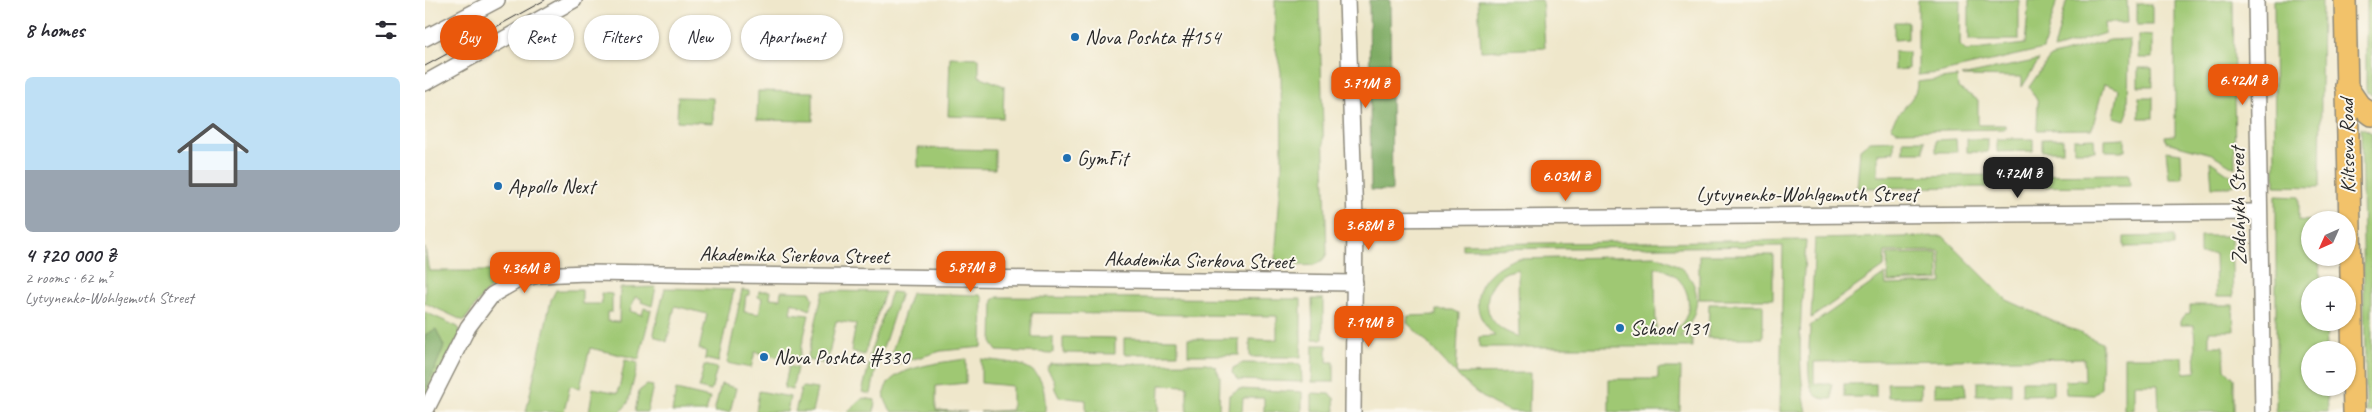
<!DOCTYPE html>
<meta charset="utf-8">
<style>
body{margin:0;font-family:Caveat,sans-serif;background:#f2f2f3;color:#2b2b33;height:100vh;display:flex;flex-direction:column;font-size:19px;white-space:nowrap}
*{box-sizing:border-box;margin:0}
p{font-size:16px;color:#7c7c81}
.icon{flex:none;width:28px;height:28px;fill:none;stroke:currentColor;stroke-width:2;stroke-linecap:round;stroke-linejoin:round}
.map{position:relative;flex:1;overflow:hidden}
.sheet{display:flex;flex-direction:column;background:#fff;width:425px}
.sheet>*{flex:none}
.banner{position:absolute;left:15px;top:15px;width:475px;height:45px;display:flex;gap:10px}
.needle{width:32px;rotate:225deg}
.tools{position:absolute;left:1876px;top:211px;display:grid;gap:10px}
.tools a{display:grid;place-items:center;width:55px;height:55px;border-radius:50%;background:#fff;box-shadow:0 1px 4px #0004;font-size:25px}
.price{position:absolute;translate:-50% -42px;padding:0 11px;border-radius:10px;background:#ea580c;color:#fff;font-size:16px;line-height:32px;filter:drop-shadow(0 1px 2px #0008)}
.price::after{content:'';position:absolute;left:50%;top:30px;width:15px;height:11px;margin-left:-8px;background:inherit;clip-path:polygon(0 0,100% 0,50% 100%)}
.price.on{background:#222;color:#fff}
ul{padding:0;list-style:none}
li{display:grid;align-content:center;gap:10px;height:265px;padding:0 25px}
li+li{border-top:1px solid #e1e1e2}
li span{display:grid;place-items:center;height:155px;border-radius:8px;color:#555}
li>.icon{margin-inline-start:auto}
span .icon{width:90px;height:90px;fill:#fffc;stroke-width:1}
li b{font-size:21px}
h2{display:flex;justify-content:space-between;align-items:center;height:60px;padding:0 25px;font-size:21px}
.tag{padding:0 18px;border-radius:22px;background:#fff;box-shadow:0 1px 4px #0004;font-size:18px;line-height:45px}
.tag.on{background:#ea580c;color:#fff}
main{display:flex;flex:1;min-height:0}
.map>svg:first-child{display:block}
.green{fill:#9fc873;stroke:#657a4f;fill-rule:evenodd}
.forest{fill:#7fac65;stroke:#556c48}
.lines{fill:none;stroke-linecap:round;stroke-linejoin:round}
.minor-casing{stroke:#8d897b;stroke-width:18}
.highway-casing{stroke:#8d897b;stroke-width:24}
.minor{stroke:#fff;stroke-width:15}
.highway{stroke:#f2c26a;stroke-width:21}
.tram{stroke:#2b2b2b;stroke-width:1}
.poi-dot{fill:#1f6fb2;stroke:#fbf7ec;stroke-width:2}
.labels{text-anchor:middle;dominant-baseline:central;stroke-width:4;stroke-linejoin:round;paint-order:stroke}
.poi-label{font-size:21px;fill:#2b2b2b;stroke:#fbf7ec;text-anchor:start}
.street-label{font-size:21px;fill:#2b2b2b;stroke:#fbf7ec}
</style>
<main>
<section class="sheet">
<h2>8 homes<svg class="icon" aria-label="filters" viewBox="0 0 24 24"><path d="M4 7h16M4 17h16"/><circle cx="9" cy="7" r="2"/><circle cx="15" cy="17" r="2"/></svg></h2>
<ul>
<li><span style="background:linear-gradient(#bfe0f5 60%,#9aa5b1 0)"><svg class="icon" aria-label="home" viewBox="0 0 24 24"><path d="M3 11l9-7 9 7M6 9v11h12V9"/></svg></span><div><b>4 720 000 ₴</b><p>2 rooms · 62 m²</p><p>Lytvynenko-Wohlgemuth Street</p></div></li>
</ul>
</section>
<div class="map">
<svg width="1947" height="412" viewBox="0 0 1947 412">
<rect width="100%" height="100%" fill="#fbf7ec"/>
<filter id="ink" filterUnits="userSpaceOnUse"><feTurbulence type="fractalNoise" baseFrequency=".02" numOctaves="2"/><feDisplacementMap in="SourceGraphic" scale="10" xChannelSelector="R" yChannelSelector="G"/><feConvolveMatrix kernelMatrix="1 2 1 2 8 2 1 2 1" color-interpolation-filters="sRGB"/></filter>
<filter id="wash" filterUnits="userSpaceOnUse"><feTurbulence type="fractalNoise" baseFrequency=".0096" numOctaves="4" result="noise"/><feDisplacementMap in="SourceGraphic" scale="20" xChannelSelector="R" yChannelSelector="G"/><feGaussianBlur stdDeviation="1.12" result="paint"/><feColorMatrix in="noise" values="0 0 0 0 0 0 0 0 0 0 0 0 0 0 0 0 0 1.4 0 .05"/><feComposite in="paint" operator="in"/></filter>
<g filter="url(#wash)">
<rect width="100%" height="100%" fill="#efe7cb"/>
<g class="green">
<path d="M850,0H894L902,253C894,274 867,263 850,260L857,167L856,72L850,45Z"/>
<polygon points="1053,0 1117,0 1120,48 1056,51"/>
<polygon points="1493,0 1536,0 1535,45 1541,51 1600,44 1604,0 1632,0 1618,49 1513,73 1493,75"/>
<rect x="1544" y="0" width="50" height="40"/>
<polygon points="1642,0 1702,0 1703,23 1679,23 1680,33 1629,49"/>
<polygon points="1750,0 1808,0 1810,168 1787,154 1741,142 1740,136 1750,135"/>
<polygon points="1849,0 1897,0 1895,187 1850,186"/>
<polygon points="1941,0 1947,0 1947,95 1941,91"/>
<rect x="1712" y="4" width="15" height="21"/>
<polygon points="1469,22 1483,22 1483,39 1469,40"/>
<polygon points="1713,35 1727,36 1727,58 1713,58"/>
<polygon points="1704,39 1703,112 1700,120 1689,117 1694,89 1679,84 1667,129 1612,130 1613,102 1604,87 1625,57 1685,40"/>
<polygon points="1469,52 1483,52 1483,69 1469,70"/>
<polygon points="525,57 554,58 554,76 579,86 578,118 523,116"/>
<polygon points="1614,60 1597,87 1597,77 1536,76"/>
<polygon points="1713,68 1727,68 1728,86 1713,86"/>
<path d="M1532,77L1533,88L1553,100V125H1580V129L1471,131L1466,126C1472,111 1493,99 1492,82Z"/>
<polygon points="333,91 388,92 388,121 332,120"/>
<polygon points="253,97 288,98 288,123 252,121"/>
<rect x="1714" y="97" width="14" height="21"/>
<polygon points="1936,127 1947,133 1947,412 1941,412"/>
<polygon points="1669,138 1670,151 1649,151 1649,139"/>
<polygon points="1700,138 1700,151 1680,151 1680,139"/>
<polygon points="1531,139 1532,152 1511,152 1511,140"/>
<polygon points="1563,139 1563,152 1542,152 1542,139"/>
<polygon points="1572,139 1608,139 1608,151 1572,152"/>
<rect x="1617" y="139" width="21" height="12"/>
<polygon points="1469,140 1469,152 1453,153 1453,176 1704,174 1705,186 1432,188 1435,149 1445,141"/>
<rect x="1478" y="140" width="21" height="12"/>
<polygon points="493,148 570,150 570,169 493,167"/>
<polygon points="1741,151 1756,153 1757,178 1744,178"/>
<polygon points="1785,161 1808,177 1809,185 1804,187 1787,187"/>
<polygon points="1851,196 1874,197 1874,220 1885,221 1885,258 1894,258 1896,285 1885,285 1885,322 1901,323 1902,350 1885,350 1885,388 1902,388 1903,412 1851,412"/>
<path d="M1518,236L1582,300L1677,343L1676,388L1669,395L1641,394L1640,381L1660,380L1659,358L1389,362V384H1407V399C1400,399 1393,399 1389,393C1380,382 1385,341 1385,326L1460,274L1461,285L1517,283L1515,251L1460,252L1459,267L1386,318L1390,239Z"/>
<polygon points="1749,236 1749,246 1699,247 1699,237"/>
<polygon points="1775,236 1806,236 1808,297 1791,297 1790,254 1775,254"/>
<path d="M1381,240C1378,296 1369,357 1382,412H1355L1358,246L1037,249V244Z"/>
<polygon points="0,248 4,271 65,271 70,284 58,295 39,321 0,303"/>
<polygon points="1513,253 1514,280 1463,282 1462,254"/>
<rect x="1274" y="255" width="74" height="44"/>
<path d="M1230,256C1273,267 1285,303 1255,337H1267V347H1054V337L1070,336C1038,307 1053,271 1091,259ZM1230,267C1275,275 1274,335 1231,334ZM1093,269V270L1094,337C1086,334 1077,331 1071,324C1056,310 1062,284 1078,274C1082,271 1088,271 1093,269Z"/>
<polygon points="231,287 227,306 216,302 217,299 210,297 205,311 217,315 219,308 226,310 214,359 165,348 155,388 145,386 139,412 101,412 126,300 131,290 157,290 157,304 177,304 176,293 187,294 187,312 182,312 182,321 194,322 195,288"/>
<polygon points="240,288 309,290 293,362 280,359 281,351 274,349 282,314 250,306 242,342 230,336 229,333"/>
<polygon points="317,290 325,291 325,295 321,295 319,312 334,314 337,298 333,297 334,291 346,291 345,298 355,299 356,291 385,292 388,298 385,310 367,302 365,313 384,315 373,362 330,352 326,368 302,363"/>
<polygon points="398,291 460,292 439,355 426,351 431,324 411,321 402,364 382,360"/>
<polygon points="466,292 476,293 454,360 444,357"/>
<polygon points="486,293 555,295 558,298 557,347 516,351 475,363 467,362 466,355"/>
<polygon points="573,297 876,299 876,357 825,357 825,339 852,340 852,316 607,313 607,337 628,337 628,353 572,351 567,344 568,300"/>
<polygon points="887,299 898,299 898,339 888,339"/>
<polygon points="1284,304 1338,304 1338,338 1283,338"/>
<polygon points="1765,305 1808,305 1809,331 1784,331 1784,346 1799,346 1800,369 1809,378 1809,412 1734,412 1733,384 1709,384 1709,410 1699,410 1699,357 1758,357 1759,373 1771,372 1769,325 1756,325 1756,319 1760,314 1765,313"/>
<path d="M1011,310H1028L1034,313L1031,374L1105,373L1104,412C1098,412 1091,412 1085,411C1041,397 1016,352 982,323L983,316L1011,315Z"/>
<polygon points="0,312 33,327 36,332 0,405"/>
<polygon points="638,337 690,338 690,354 638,353"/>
<polygon points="699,338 753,339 753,354 699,354"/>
<rect x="763" y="339" width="51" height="16"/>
<polygon points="888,345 902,345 902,362 909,362 909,382 887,382"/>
<path d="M541,359V383L511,386V410L542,412H467C435,369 514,363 541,359Z"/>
<path d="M556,359C597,364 622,362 620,412H555L587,410V386L556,383Z"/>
<polygon points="200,360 213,363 203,403 195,412 164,412 168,388 193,393"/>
<polygon points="445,361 452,363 446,394 437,392"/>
<polygon points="781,363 790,366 795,376 794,412 762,412 762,386 735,385 734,412 661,412 661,400 634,397 630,389 629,380 622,369 626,364"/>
<polygon points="818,363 876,364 877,382 814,380 807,373 808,368"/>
<polygon points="279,365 292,368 286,391 274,388"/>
<polygon points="364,366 372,368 367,390 359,388"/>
<polygon points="1233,368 1256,368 1255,412 1184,412 1184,379 1233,379"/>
<polygon points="1628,381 1628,394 1597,395 1597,381"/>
<polygon points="1540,382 1541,396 1510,396 1510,383"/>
<rect x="1552" y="382" width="34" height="13"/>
<polygon points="1462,383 1496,383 1496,397 1463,397"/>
<polygon points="296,384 311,388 305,412 289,412"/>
<rect x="1419" y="384" width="32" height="13"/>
<polygon points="222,385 228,386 222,412 210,412 214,391"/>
<polygon points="378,387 392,389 387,412 370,412 376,389"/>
<polygon points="814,389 877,392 877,412 839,412 839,398 818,398 817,412 803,412 804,395"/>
<polygon points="251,390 285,398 281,412 247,412"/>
<polygon points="334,391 365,397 362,412 331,412"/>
<polygon points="887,393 904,394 909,398 910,412 887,412"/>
<polygon points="438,398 450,400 449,412 422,412"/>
</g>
<g class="forest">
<polygon points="944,0 965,0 967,191 946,190"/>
<polygon points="11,329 19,346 0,392 0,335"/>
</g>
</g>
<g filter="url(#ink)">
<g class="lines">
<g class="minor-casing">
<g id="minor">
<polyline points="922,0 930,219 928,412"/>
<polyline points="1831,0 1838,412"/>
<polyline points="0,38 72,0"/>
<polyline points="0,83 149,0"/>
<polyline points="930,219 1834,212"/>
<polyline points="0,412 43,327 67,295 93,280 113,275 162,273 930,283"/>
</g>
</g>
<g class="highway-casing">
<g id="highway">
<polyline points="1920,0 1929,412"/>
<polyline points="1921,86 1934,105 1947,115"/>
</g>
</g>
<use href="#minor" class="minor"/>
<use href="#highway" class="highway"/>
<polyline class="tram" points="0,66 120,0"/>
</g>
</g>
<g class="poi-dot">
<circle cx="650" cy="37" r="5"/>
<circle cx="642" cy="158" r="5"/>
<circle cx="73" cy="186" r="5"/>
<circle cx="1195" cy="328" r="5"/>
<circle cx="339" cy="357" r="5"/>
</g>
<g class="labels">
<g class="poi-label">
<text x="660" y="37">Nova Poshta #154</text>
<text x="652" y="158">GymFit</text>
<text x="83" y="186">Appollo Next</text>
<text x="1205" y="328">School 131</text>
<text x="349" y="357">Nova Poshta #330</text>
</g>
<g class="street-label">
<text transform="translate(1922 146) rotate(-91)">Kiltseva Road</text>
<text x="1382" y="194">Lytvynenko-Wohlgemuth Street</text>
<text transform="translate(1813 206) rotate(-91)">Zodchykh Street</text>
<text transform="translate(369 255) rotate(1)">Akademika Sierkova Street</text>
<text transform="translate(774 260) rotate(1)">Akademika Sierkova Street</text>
</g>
</g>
</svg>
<div class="tools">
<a><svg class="needle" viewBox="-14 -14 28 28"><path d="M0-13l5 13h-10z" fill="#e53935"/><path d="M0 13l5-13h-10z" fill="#7c7c81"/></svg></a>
<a>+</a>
<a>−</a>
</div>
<b class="price" style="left:1818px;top:106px">6.42M ₴</b>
<b class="price" style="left:941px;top:109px">5.71M ₴</b>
<b class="price on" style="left:1593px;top:199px">4.72M ₴</b>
<b class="price" style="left:1141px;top:202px">6.03M ₴</b>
<b class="price" style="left:944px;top:251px">3.68M ₴</b>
<b class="price" style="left:546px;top:293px">5.87M ₴</b>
<b class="price" style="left:100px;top:294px">4.36M ₴</b>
<b class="price" style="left:944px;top:348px">7.19M ₴</b>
<div class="banner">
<a class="tag on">Buy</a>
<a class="tag">Rent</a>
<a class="tag">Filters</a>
<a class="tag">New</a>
<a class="tag">Apartment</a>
</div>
</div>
</main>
